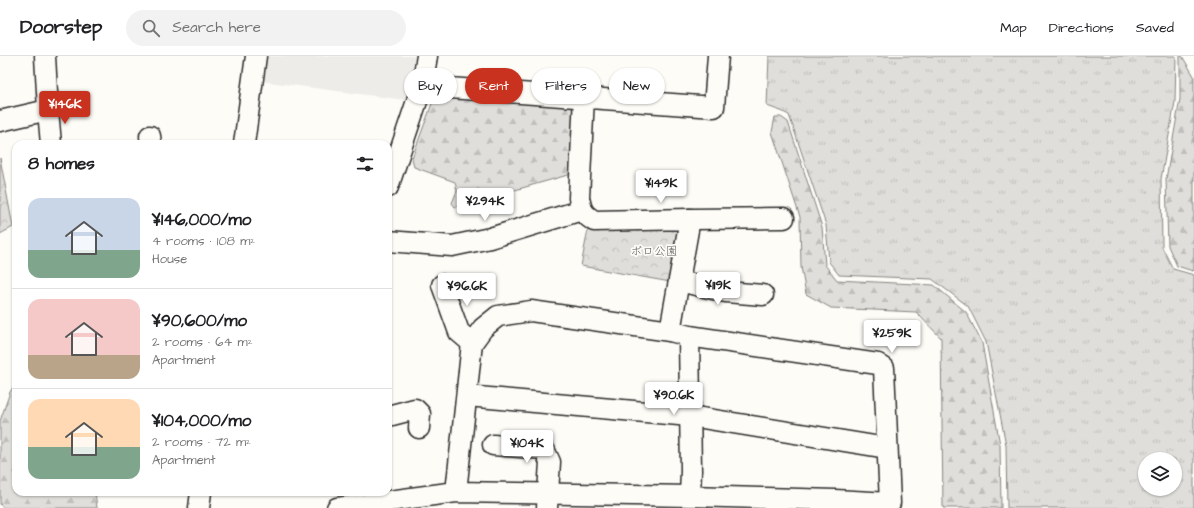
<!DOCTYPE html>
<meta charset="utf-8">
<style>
body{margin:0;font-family:"Architects Daughter","Klee One",sans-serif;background:#f2f2f2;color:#202124;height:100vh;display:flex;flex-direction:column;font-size:15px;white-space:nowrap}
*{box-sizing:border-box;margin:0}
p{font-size:13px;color:#757577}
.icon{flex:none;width:22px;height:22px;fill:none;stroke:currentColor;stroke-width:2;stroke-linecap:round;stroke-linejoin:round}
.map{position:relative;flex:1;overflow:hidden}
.side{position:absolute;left:12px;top:84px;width:380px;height:356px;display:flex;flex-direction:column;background:#fff;border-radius:12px;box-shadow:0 1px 3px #0004}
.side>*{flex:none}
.banner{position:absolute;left:404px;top:12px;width:380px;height:36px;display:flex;gap:8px}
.tools{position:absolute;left:1138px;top:396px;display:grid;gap:8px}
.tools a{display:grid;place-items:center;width:44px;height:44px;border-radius:50%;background:#fff;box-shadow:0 1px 3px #0004;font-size:20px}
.price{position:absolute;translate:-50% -34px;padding:0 9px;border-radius:4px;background:#fff;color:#222;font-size:13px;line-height:26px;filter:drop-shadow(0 1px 2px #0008)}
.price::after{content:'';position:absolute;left:50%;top:24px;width:12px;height:9px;margin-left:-6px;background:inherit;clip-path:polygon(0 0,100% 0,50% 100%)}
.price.active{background:#c8321e;color:#fff}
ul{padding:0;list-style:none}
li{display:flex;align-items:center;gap:12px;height:100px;padding:0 16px}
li+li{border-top:1px solid #e0e0e0}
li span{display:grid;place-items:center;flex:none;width:112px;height:80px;border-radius:12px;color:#555}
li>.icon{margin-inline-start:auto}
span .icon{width:48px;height:48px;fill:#fffc;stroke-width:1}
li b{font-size:17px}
h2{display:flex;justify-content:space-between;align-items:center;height:48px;padding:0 16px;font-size:17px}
.tag{padding:0 14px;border-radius:18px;background:#fff;box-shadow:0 1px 3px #0004;font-size:14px;line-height:36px}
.tag.active{background:#c8321e;color:#fff}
header{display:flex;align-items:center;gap:24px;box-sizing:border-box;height:56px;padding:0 20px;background:#fff;border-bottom:1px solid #e0e0e0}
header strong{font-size:19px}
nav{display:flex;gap:22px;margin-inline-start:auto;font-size:14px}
.search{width:280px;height:36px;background:#f2f2f2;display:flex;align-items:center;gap:10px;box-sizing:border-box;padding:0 14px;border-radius:22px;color:#757577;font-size:15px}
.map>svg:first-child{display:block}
.built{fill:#edece8}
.grass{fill:url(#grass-tufts);stroke:#858482;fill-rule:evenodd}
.forest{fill:url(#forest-firs);stroke:#858482}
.park{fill:url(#park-crowns);stroke:#858482}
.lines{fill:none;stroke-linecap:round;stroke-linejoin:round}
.minor-casing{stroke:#2b2b2b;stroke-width:23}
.minor{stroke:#fdfcf7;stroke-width:20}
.labels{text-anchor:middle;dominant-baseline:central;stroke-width:3.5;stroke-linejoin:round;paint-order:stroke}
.park-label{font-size:12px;fill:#585857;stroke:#fdfcf7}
</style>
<header>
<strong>Doorstep</strong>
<div class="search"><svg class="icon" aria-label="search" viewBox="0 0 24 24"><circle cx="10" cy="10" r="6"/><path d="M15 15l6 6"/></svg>Search here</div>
<nav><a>Map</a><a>Directions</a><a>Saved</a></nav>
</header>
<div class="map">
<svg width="1194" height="452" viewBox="0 0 1194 452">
<defs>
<pattern id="grass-tufts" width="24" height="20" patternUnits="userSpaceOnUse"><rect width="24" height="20" fill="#dfdeda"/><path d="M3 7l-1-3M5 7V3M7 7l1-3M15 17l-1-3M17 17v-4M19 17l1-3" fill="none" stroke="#c0bfbb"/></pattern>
<pattern id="forest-firs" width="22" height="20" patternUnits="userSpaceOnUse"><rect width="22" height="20" fill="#dfdeda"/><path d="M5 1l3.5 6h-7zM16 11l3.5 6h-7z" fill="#c0bfbb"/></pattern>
<pattern id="park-crowns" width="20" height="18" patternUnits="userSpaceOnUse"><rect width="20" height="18" fill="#dfdeda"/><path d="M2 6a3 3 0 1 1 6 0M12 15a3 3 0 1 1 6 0" fill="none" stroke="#c0bfbb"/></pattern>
</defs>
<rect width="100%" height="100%" fill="#fdfcf7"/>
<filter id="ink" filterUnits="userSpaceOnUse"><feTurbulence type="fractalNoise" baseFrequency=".025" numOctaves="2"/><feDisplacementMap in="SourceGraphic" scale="8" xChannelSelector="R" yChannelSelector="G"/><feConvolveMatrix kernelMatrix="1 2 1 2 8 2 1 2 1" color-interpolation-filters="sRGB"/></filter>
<g filter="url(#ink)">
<polygon class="built" points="264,0 423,0 413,45 261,25"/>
<path class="grass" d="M769,0H1176L1175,46L1161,123L1162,191L1173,213L1194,219V452H1007L1006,389L986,286L968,250L932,223L839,219L829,206L826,169L789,59L781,55L767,50ZM1145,403H1175V433H1145Z"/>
<g class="forest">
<polygon points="1180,0 1182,0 1194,20 1194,214 1193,215 1177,210 1168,190 1166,123 1180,43"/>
<polygon points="444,42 561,48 573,52 577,60 575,117 455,151 452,147 457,135 455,126 414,111 412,102 433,45"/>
<polygon points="775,61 781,61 788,66 822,171 825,209 837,224 934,229 966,256 982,287 1000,389 1001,452 943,452 941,282 916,256 831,252 806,238 801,211 800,161 772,76"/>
<polygon points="16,327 16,436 95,436 97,452 3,452 0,448 0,365 10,336"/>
</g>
<g class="park">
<polygon points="0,102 13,171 0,178"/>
<polygon points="589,168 679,168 676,227 581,210"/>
</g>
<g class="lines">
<g class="minor-casing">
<g id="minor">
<polyline points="45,0 48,54 51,88"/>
<polyline points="422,30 714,51 718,0"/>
<path d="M584,41L579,142C582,155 582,157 594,165L690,163L670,275"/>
<polyline points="0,65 48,54"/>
<polyline points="150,80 151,88"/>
<polyline points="244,88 256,0"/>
<polyline points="388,131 422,30 427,0"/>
<polyline points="690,163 784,162"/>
<polyline points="388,185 452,190 490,182 582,154"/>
<polyline points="679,225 726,236 763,239"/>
<polyline points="442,229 459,276 472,287"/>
<polyline points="689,280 691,415 690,440"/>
<polyline points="467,340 690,360 887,392"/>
<polyline points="388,360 415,353 420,358 419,372"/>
<polyline points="493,389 544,393 550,406 547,452"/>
<polyline points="199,452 201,436"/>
<polyline points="337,452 456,436 690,440 835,444 890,447 884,312 878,308 689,280 670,275 531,255 498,260 483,272 472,287 456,436"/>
</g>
</g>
<use href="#minor" class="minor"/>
</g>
</g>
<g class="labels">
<g class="park-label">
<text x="654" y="195">ボロ公園</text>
</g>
</g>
</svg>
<div class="tools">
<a><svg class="icon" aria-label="layers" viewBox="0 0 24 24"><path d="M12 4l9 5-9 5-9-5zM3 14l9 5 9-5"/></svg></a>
</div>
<b class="price active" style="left:65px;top:69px">¥146K</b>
<b class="price" style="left:661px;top:148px">¥149K</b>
<b class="price" style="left:485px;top:166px">¥294K</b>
<b class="price" style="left:718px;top:250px">¥119K</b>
<b class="price" style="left:467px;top:251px">¥96.6K</b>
<b class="price" style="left:892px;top:298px">¥259K</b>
<b class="price" style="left:674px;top:360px">¥90.6K</b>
<b class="price" style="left:527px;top:408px">¥104K</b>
<div class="banner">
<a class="tag">Buy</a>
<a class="tag active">Rent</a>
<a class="tag">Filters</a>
<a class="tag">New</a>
</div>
<section class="side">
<h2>8 homes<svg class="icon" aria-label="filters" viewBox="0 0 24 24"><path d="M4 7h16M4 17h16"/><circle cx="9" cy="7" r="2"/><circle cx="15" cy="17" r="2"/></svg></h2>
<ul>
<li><span style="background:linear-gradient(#c9d6e8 65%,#7fa58c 0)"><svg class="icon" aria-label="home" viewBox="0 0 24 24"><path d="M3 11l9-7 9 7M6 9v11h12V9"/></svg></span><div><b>¥146,000/mo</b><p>4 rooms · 108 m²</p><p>House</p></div></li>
<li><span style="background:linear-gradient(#f6c9c9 70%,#b9a48a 0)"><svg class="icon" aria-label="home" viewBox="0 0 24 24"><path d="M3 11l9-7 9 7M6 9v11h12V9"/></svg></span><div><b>¥90,600/mo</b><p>2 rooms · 64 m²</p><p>Apartment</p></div></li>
<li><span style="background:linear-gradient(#ffd9b3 60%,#7fa58c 0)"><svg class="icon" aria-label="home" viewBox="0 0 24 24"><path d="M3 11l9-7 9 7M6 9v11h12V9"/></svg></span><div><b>¥104,000/mo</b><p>2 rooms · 72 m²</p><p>Apartment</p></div></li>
</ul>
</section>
</div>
